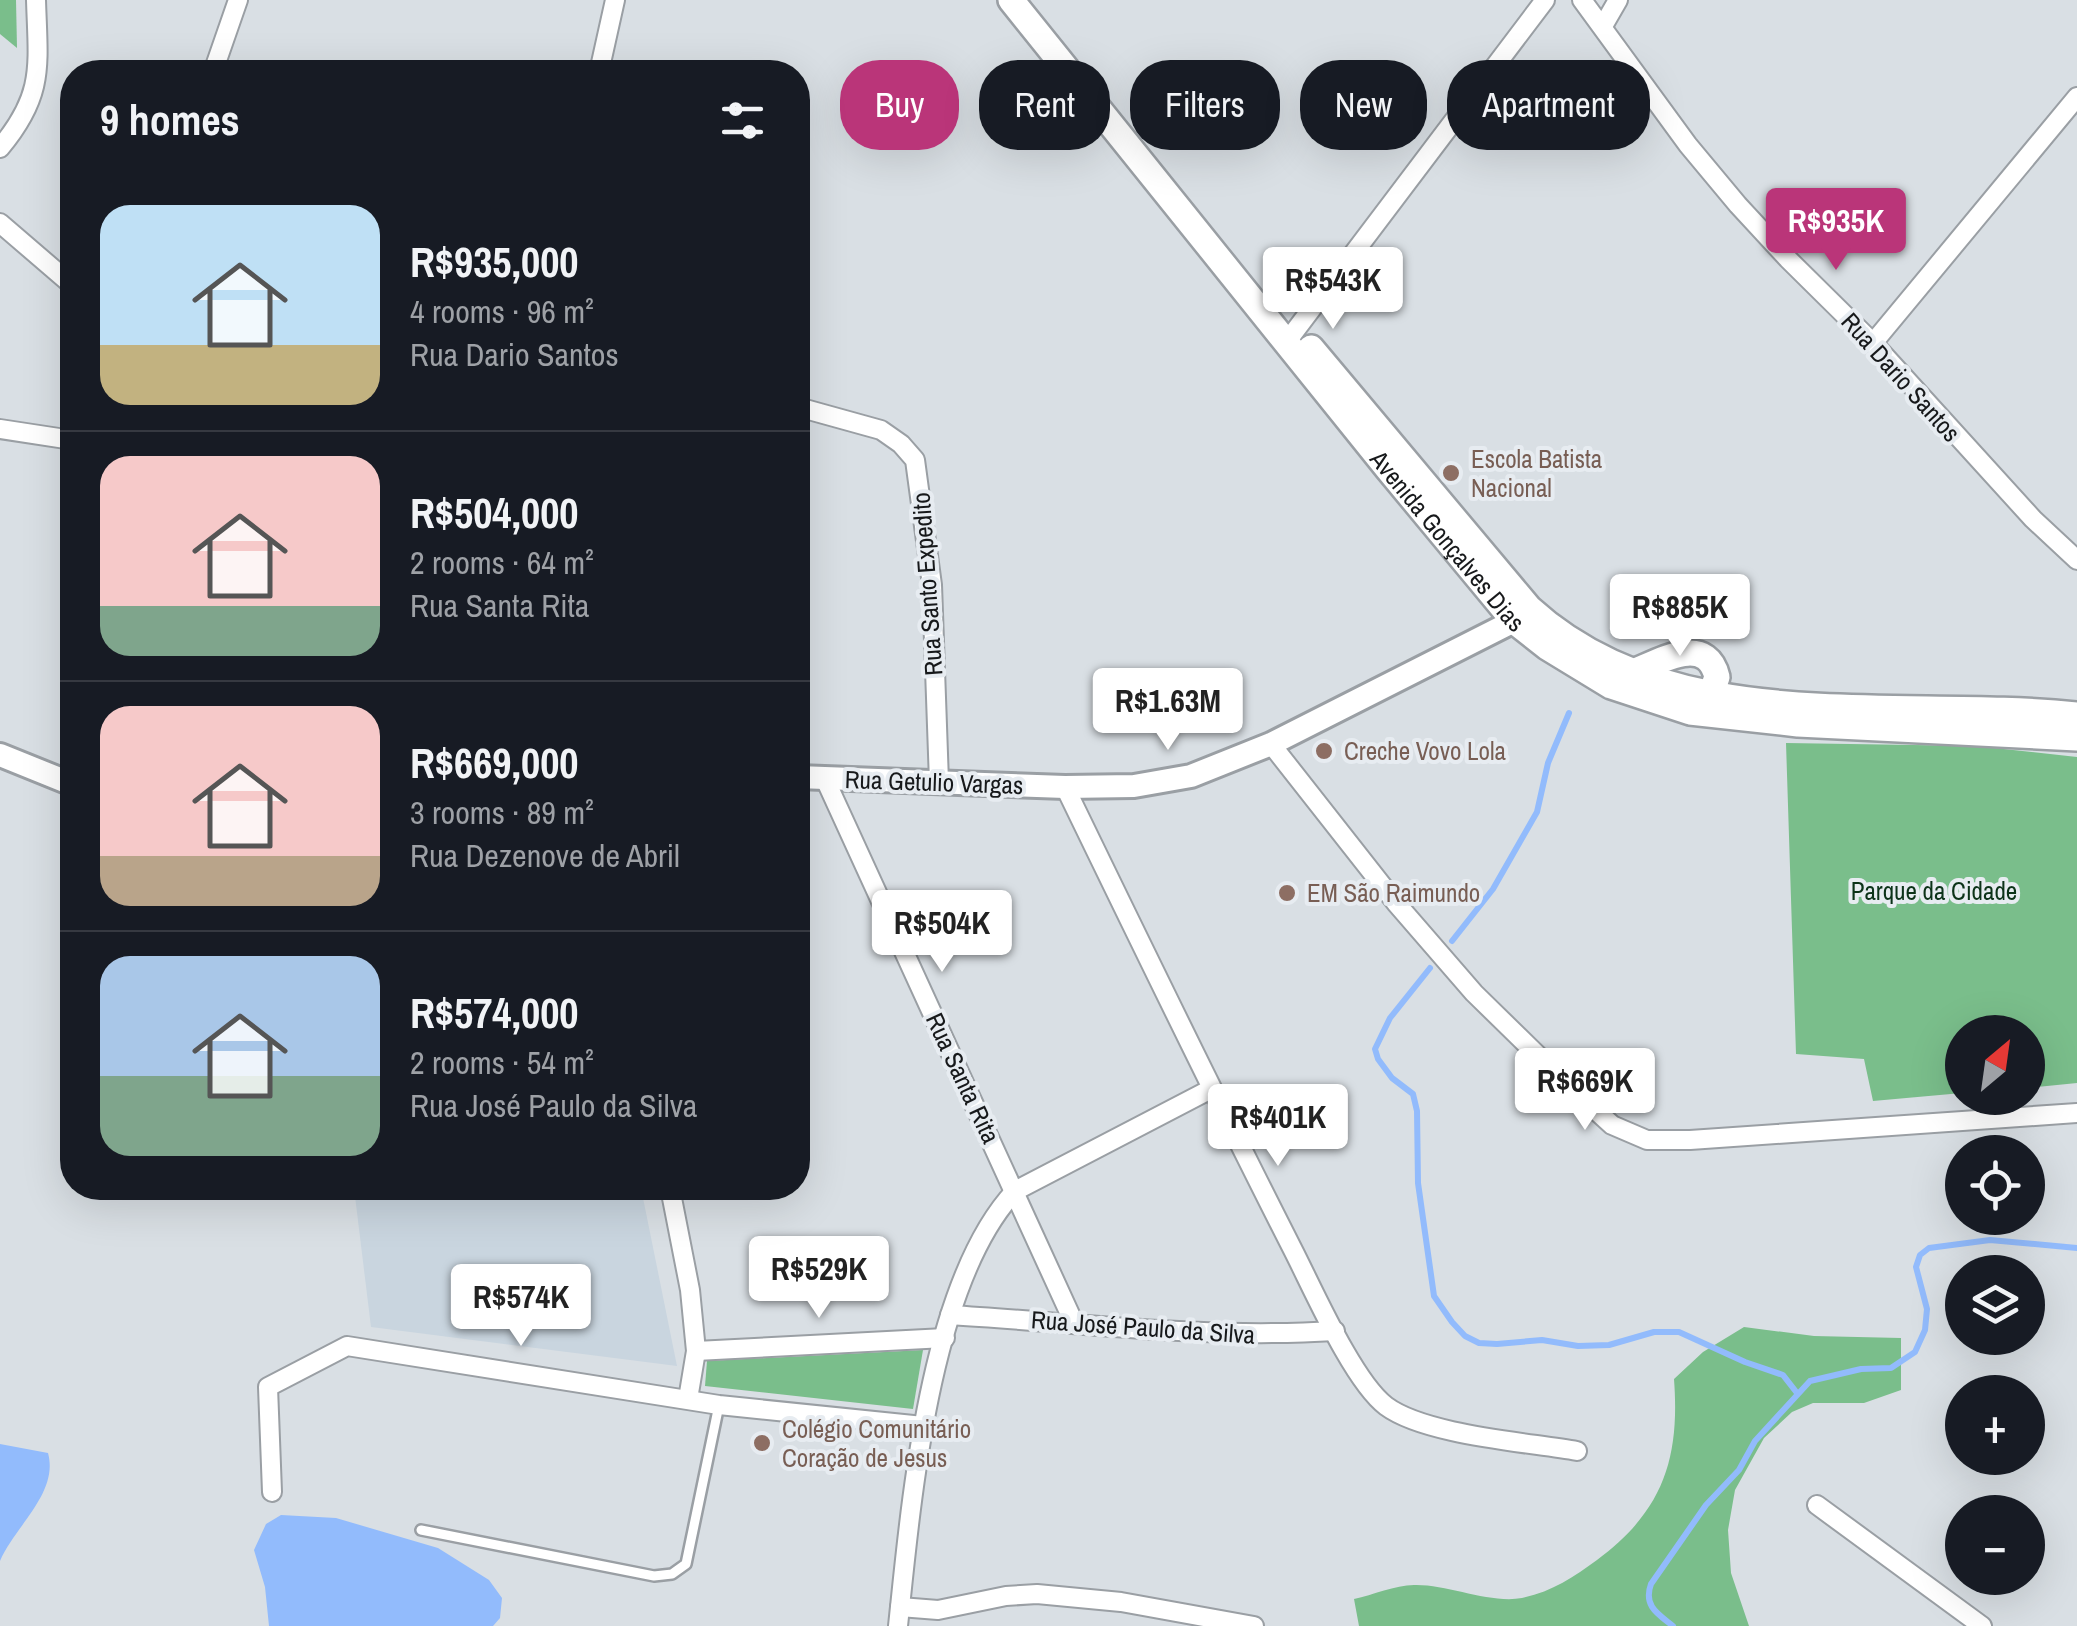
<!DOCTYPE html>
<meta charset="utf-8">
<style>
body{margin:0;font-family:"Archivo Narrow",sans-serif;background:#242831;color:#f1f3f6;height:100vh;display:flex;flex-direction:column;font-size:38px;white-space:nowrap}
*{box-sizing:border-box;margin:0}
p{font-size:32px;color:#9ea1a6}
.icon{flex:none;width:55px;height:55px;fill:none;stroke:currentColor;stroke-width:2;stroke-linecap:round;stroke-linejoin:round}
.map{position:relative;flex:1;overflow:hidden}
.drawer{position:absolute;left:60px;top:60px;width:750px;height:1140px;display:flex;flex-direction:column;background:#171b24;border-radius:40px;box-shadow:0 10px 40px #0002}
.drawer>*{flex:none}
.banner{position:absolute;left:840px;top:60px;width:950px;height:90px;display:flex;gap:20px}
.needle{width:65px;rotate:29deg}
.fabs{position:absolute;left:1945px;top:1015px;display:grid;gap:20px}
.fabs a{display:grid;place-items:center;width:100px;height:100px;border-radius:50%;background:#171b24;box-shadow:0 10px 40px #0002;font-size:50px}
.price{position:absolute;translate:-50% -85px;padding:0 22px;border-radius:10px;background:#fff;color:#222;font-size:32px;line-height:65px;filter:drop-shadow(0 2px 5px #0008)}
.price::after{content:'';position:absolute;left:50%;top:60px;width:30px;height:22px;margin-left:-15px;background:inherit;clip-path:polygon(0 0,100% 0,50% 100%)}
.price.selected{background:#ba3579;color:#fff}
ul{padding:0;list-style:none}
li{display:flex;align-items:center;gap:30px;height:250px;padding:0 40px}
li+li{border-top:2px solid #363941}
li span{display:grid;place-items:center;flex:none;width:280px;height:200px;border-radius:30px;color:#555}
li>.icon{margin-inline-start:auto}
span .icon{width:120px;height:120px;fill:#fffc;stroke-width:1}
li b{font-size:42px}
h2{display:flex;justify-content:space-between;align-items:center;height:120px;padding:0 40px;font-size:42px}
.chip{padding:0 35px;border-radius:40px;background:#171b24;box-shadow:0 10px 40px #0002;font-size:35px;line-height:90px}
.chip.selected{background:#ba3579;color:#fff}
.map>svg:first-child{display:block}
.built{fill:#c9d5df}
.green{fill:#7abe8b}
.water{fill:#92bbfc}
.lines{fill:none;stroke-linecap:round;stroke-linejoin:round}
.stream{stroke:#92bbfc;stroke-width:6}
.service-casing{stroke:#9a9fa4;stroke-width:14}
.minor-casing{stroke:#9a9fa4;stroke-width:22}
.tertiary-casing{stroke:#9a9fa4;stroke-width:28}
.secondary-casing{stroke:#9a9fa4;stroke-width:30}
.service{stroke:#fff;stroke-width:9}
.minor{stroke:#fff;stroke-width:18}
.tertiary{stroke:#fff;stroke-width:22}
.secondary{stroke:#fff;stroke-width:25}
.education-dot{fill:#8d6e63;stroke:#e7ecf1;stroke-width:4}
.labels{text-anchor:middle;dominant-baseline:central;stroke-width:8;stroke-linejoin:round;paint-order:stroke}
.street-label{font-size:25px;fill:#17191b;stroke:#e7ecf1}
.education-label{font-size:25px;fill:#785e54;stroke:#e7ecf1;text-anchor:start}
.park-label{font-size:25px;fill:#0c3319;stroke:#e7ecf1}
</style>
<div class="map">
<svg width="2077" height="1626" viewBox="0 0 2077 1626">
<rect width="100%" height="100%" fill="#d9dfe4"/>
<polygon class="built" points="354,1188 641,1188 677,1366 371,1327"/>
<g class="green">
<polygon points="0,0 16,0 17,48 0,34"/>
<polygon points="1786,743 1976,746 2077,757 2077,1083 2028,1088 2028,1032 1962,1032 1962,1093 1873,1101 1864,1059 1796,1054"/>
<path d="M1744,1327L1814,1336L1901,1338V1390L1864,1403H1813L1792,1412L1764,1438L1735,1490L1728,1530L1731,1573L1749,1626H1359L1354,1599C1373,1595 1395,1585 1414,1585C1447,1584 1490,1604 1522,1598C1551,1592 1574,1577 1597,1560C1663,1511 1680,1459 1674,1379L1703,1352Z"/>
<polygon points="923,1350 913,1409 705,1386 707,1361"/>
</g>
<g class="water">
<path d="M0,1444L48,1453C59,1493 15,1526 0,1561Z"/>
<polygon points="281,1515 336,1518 438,1548 489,1580 502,1598 500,1618 493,1626 269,1626 265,1587 254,1550 266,1524"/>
</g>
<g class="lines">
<g class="stream">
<polyline points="1452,941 1493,889 1537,812 1548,763 1569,713"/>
<polyline points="1430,968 1390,1018 1375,1049 1378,1059 1392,1078 1413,1094 1417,1111 1418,1183 1434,1296 1452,1322 1465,1336 1479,1343 1497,1344 1542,1340 1578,1346 1609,1345 1654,1332 1679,1332 1745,1362 1783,1375 1797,1393"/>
<path d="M1673,1626C1658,1614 1643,1606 1651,1584L1706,1505L1739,1470L1755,1441L1810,1381L1861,1369L1891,1368L1915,1352L1925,1330L1927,1309L1916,1267L1920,1255L1929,1248L1990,1240L2077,1248"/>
</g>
<g class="service-casing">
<polyline id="service" points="421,1530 654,1576 672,1574 686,1564 719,1405"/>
</g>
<g class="minor-casing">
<g id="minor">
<polyline points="1582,0 1688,145 1738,205 1788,259 1873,343 2033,519 2077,560"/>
<polyline points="1603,26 1618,0"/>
<polyline points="213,72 238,0"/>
<polyline points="599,72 615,0"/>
<path d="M0,148C45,94 38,66 36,0"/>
<polyline points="0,223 72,285"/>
<polyline points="1873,343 2077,97"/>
<polyline points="1285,344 1545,0"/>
<polyline points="798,407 881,430 901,444 915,460 932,585 939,782"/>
<polyline points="0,429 72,440"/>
<polyline points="1271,744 1396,903 1474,993 1568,1085 1612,1125 1647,1140 1690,1140 2077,1113"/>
<polyline points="825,779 1074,1323"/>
<path d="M1065,787C1140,942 1215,1097 1293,1250C1313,1289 1353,1381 1386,1406C1425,1435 1526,1442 1577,1451"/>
<polyline points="670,1188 690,1290 696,1351 688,1399"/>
<path d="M950,1315C1080,1323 1205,1339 1335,1331"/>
<polyline points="696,1351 945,1338"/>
<polyline points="272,1492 268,1387 347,1346 719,1405 923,1426"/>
<polyline points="1817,1505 1982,1626"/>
<polyline points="900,1607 938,1610 1006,1596 1037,1594 1121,1602 1254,1626"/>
<path d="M898,1626C911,1503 929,1283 1015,1191L1211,1089"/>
</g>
</g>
<g class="tertiary-casing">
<g id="tertiary">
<polyline points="0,755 72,784"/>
<polyline points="798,777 1065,787 1134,786 1191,776 1271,744 1514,621"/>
</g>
</g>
<g class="secondary-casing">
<g id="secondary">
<path id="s1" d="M1011,0L1388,469L1514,621L1547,647L1611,686L1690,712L1798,724L2077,738"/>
<path d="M1311,348L1529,608C1674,741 1897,696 2077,715"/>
<path d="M1636,671C1662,660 1707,634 1717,677L1712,691L1697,702"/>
</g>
</g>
<use href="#service" class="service"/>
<use href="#minor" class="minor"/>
<use href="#tertiary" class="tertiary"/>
<use href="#secondary" class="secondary"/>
</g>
<g class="education-dot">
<circle cx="1451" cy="473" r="10"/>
<circle cx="1324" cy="751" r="10"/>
<circle cx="1287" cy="893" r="10"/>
<circle cx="762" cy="1443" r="10"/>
</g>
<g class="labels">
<g class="street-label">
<text transform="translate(1901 377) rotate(48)">Rua Dario Santos</text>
<text stroke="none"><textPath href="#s1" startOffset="695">Avenida Gonçalves Dias</textPath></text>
<text transform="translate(927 584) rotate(-94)">Rua Santo Expedito</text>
<text transform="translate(934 782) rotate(2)">Rua Getulio Vargas</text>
<text transform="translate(963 1078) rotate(65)">Rua Santa Rita</text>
<text transform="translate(1143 1327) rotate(4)">Rua José Paulo da Silva</text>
</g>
<g class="education-label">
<text x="1471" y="459">Escola Batista<tspan x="1471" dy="29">Nacional</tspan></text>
<text x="1344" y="751">Creche Vovo Lola</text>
<text x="1307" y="893">EM São Raimundo</text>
<text x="782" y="1429">Colégio Comunitário<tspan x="782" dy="29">Coração de Jesus</tspan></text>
</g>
<g class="park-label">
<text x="1934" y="891">Parque da Cidade</text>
</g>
</g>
</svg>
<div class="fabs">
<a><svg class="needle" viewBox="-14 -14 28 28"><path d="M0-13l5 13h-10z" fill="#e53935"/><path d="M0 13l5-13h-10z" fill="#9ea1a6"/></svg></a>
<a><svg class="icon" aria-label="locate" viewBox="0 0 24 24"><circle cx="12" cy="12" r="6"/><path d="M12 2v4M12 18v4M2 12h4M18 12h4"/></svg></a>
<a><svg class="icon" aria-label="layers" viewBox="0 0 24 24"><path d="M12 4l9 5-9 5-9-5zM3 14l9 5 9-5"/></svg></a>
<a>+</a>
<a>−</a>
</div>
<b class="price selected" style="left:1836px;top:273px">R$935K</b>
<b class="price" style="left:1333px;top:332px">R$543K</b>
<b class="price" style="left:1680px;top:659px">R$885K</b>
<b class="price" style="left:1168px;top:753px">R$1.63M</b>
<b class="price" style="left:942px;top:975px">R$504K</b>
<b class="price" style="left:1585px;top:1133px">R$669K</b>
<b class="price" style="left:1278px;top:1169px">R$401K</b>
<b class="price" style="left:819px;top:1321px">R$529K</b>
<b class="price" style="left:521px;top:1349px">R$574K</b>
<div class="banner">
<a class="chip selected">Buy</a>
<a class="chip">Rent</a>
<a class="chip">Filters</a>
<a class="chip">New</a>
<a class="chip">Apartment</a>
</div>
<section class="drawer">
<h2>9 homes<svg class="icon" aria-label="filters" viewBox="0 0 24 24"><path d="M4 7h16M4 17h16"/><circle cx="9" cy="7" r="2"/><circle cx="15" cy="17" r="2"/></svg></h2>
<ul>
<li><span style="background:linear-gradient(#bfe0f5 70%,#c2b280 0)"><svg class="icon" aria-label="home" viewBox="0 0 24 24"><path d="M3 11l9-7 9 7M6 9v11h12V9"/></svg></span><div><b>R$935,000</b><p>4 rooms · 96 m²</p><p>Rua Dario Santos</p></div></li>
<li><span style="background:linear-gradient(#f6c9c9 75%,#7fa58c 0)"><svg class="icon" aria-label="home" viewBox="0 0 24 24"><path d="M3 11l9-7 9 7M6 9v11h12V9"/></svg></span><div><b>R$504,000</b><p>2 rooms · 64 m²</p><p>Rua Santa Rita</p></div></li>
<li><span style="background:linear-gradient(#f6c9c9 75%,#b9a48a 0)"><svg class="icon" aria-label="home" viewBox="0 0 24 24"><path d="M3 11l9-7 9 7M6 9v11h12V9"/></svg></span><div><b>R$669,000</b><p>3 rooms · 89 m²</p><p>Rua Dezenove de Abril</p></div></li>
<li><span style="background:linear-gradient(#a9c7e8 60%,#7fa58c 0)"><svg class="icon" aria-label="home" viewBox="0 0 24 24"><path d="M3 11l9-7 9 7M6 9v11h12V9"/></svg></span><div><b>R$574,000</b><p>2 rooms · 54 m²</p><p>Rua José Paulo da Silva</p></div></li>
</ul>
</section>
</div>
